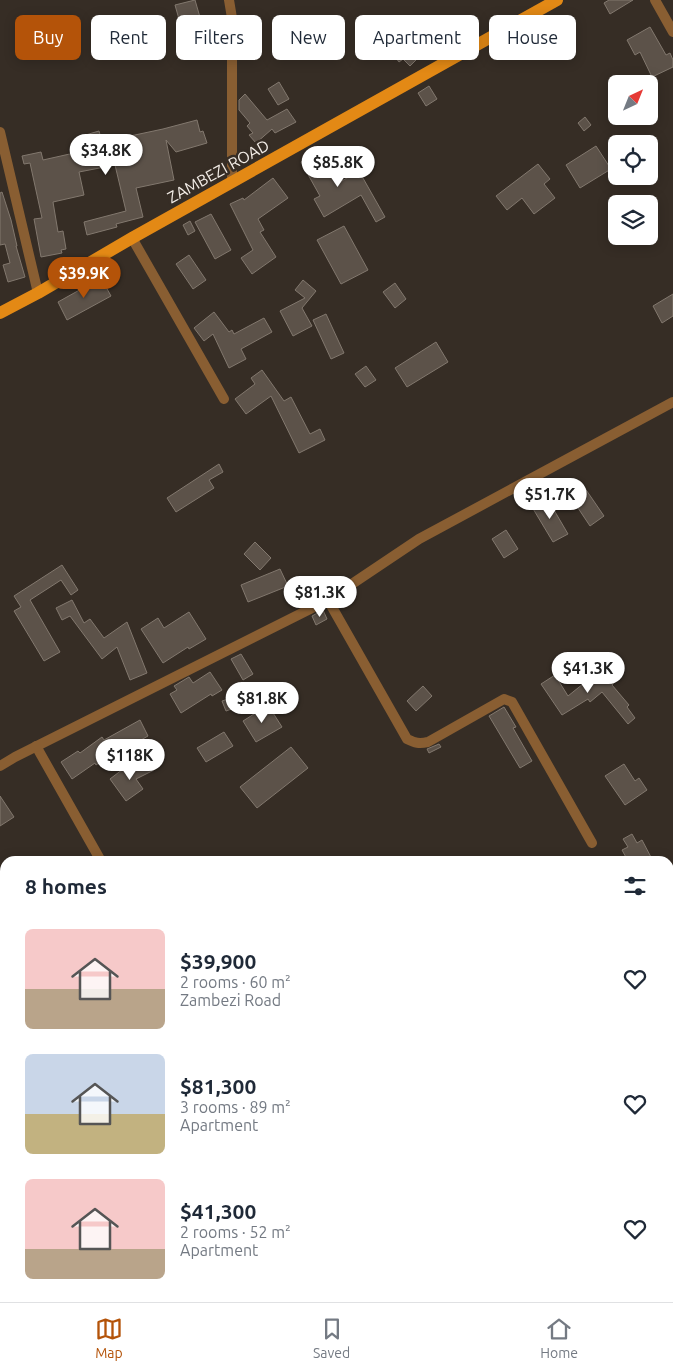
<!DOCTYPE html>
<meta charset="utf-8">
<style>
body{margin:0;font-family:Ubuntu,sans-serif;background:#f6f6f7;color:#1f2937;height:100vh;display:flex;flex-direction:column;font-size:19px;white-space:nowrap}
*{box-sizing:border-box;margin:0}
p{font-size:16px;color:#747a83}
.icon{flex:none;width:28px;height:28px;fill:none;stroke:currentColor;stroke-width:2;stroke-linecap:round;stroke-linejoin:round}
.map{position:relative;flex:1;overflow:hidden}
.details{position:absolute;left:0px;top:856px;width:674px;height:446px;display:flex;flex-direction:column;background:#fff;border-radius:15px 15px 0 0;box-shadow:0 2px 12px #0003}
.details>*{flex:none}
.guide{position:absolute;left:15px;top:15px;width:644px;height:45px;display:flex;gap:10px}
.needle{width:32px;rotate:43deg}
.tools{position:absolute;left:608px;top:75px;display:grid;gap:10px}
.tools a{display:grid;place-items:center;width:50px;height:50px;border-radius:8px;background:#fff;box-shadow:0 2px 12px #0003;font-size:25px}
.price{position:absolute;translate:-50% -42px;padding:0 11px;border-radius:18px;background:#fff;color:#222;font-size:16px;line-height:32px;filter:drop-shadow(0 1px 2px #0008)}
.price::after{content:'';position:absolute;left:50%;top:30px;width:15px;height:11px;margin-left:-8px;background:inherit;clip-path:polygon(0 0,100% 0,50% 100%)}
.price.selected{background:#b45309;color:#fff}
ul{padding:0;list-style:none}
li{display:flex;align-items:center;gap:15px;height:125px;padding:0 25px}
li span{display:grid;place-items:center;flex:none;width:140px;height:100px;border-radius:8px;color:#555}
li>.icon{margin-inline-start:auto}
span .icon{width:60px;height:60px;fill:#fffc;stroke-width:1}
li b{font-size:21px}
h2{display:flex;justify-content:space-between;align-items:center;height:60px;padding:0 25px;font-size:21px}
.pill{padding:0 18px;border-radius:8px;background:#fff;box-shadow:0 2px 12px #0003;font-size:18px;line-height:45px}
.pill.selected{background:#b45309;color:#fff}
.menu{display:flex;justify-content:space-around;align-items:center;height:70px;border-top:1px solid #e0e1e3;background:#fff;font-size:14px;color:#747a83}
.menu a{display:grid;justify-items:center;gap:2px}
.menu .selected{color:#b45309}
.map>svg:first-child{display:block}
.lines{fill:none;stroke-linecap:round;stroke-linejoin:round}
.stream{stroke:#14063e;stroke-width:3}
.building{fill:#5c5249;stroke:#82786e}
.minor{stroke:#895e32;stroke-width:10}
.major{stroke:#e38915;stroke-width:12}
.labels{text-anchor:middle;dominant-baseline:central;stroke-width:5;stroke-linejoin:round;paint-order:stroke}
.street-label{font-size:16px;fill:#f4eee8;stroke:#362d25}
</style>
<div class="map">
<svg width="673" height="1302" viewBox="0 0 673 1302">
<rect width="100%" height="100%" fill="#362d25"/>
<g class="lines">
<g class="stream">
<polyline points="669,947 673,939"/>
<polyline points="0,1160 5,1157"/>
</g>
</g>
<g class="building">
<polygon points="195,0 206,38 186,44 175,5"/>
<polygon points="609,0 633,0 610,14 604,3"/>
<polygon points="422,19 432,35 409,50 417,59 410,66 403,59 399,62 388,47 406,35 403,31"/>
<polygon points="140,21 149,43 154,40 157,48 138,56 133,45 139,42 131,25"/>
<polygon points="650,27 666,55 670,53 673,60 673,67 652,77 640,52 635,55 627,40"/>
<polygon points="279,82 289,99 278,105 268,89"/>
<polygon points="429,86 437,99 426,106 418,93"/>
<polygon points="245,94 267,120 287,109 296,122 275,133 272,129 256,143 249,135 253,133 247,126 250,123 239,110 239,100"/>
<polygon points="585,117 591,125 584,131 578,123"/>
<polygon points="197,120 200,132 203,131 207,143 176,152 166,140 174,180 136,188 143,217 116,224 117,227 87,235 84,222 126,211 115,165 79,172 84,195 53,202 58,232 63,231 66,249 61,250 62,253 41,257 34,219 42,218 30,163 24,164 22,156 41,152 43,160 83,151 82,145 84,144 82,136 99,131 102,142 163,129"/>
<polygon points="596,146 611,169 580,188 566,165"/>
<polygon points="319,152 335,181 339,179 340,182 359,171 385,217 376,222 361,195 324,217 314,199 320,196 301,162"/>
<polygon points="538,164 550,179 544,184 555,198 534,214 522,198 507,210 496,196"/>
<polygon points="273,178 288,198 258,219 264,230 260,232 276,257 252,274 241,258 253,250 230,204 243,198 244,200"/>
<polygon points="2,192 11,220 17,246 16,246 25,277 8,282 3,265 10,263 5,244 0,245 0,193"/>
<polygon points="211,214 231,250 215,259 195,222"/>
<polygon points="190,221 195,231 188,235 183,225"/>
<polygon points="344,226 368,270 341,284 317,240"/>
<polygon points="189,255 206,280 193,289 176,264"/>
<polygon points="101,278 111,296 67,320 58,302"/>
<polygon points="303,280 316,291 302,308 312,326 293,336 280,311 305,298 295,290"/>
<polygon points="395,283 406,299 395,308 383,292"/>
<polygon points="673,294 673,316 662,323 653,306"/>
<polygon points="214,312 229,332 232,330 234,334 264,318 272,332 241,349 246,359 229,368 213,334 204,341 194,328"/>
<polygon points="326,314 344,353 331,359 313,320"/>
<polygon points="436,342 448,362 407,387 395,368"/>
<polygon points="366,366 376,380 365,387 355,374"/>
<polygon points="262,370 284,401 291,397 310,434 320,429 325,440 299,453 271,396 246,414 235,399 255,384 251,378"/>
<polygon points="219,464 223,472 209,480 214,488 176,512 167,498"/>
<polygon points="580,481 604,516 590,526 566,490"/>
<polygon points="547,498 568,534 553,542 532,507"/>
<polygon points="506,530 518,549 504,558 492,539"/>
<polygon points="255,542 271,558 260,570 244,554"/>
<polygon points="62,565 78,590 71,595 61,580 30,600 60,652 44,661 14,611 21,607 14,596"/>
<polygon points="280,569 288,586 248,602 241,585"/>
<polygon points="72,600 84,623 90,619 104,638 127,622 147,673 130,680 117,647 102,659 70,616 62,620 56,608"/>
<polygon points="323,610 327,619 316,625 312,616"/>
<polygon points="189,612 206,639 189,649 188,647 163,663 141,629 158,618 164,628"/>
<polygon points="241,654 253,674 243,680 231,659"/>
<polygon points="604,667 615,682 612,685 629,705 627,707 635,718 628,724 602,692 590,702 588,699 562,715 541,684 555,675 568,696"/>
<polygon points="210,672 222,690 212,696 211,694 181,713 170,694 177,690 174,686 189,677 193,683"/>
<polygon points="423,686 432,696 416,711 407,701"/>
<polygon points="240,695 243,705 226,711 222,701"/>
<polygon points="268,705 282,727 256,742 243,721"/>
<polygon points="504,707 516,727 513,728 532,761 520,768 489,716"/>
<polygon points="140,720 148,736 120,752 118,750 96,765 95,763 72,779 61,762 78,751 80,753 102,737 104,740"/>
<polygon points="224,732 233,746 206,762 197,748"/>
<polygon points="439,744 441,747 429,753 427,749"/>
<polygon points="291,747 308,768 257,808 240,787"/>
<polygon points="149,762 154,770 136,779 143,789 126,801 110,779 127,766 131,772"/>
<polygon points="624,764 635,781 639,778 647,790 625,805 605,776"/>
<polygon points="0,796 14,817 0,826"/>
<polygon points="632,834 637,843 642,840 653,861 628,861 622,850 628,847 623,839"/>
</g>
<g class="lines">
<g class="minor">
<polyline points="229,0 232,18 232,182"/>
<polyline points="655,0 673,32"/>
<polyline points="0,132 38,293"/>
<polyline points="132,238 224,399"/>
<path d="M328,600L407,739C415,743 419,744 428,742L504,699L512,702L592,843"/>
<polyline points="36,746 101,861"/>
<polyline points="0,766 15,757 328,600 419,539 673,402"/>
<polyline points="0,895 5,904"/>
<polyline points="669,1155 673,1160"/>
<polyline points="204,1298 212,1302"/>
<polyline points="433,1298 441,1302"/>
<polyline points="625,1298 633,1302"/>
</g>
<polyline class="major" points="0,313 38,293 132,238 557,0"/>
</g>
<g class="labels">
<g class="street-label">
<text transform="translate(218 171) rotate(-29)">ZAMBEZI ROAD</text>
</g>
</g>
</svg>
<div class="tools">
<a><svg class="needle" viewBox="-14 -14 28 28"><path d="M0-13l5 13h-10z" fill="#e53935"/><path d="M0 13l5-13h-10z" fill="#747a83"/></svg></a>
<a><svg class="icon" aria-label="locate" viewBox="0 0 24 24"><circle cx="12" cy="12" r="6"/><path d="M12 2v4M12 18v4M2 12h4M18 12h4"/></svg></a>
<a><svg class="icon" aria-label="layers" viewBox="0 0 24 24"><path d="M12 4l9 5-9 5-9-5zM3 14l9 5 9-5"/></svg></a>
</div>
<b class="price" style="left:106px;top:176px">$34.8K</b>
<b class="price" style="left:338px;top:188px">$85.8K</b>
<b class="price selected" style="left:84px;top:299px">$39.9K</b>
<b class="price" style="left:550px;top:520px">$51.7K</b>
<b class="price" style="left:320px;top:618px">$81.3K</b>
<b class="price" style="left:588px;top:694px">$41.3K</b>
<b class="price" style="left:262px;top:724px">$81.8K</b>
<b class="price" style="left:130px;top:781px">$118K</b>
<div class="guide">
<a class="pill selected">Buy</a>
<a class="pill">Rent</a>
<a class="pill">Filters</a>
<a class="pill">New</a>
<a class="pill">Apartment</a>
<a class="pill">House</a>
</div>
<section class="details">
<h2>8 homes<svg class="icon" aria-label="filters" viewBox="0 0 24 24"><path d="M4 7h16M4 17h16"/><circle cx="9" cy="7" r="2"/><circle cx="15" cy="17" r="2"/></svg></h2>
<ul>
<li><span style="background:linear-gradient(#f6c9c9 60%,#b9a48a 0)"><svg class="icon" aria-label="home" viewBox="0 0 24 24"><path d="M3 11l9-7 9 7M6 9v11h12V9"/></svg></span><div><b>$39,900</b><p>2 rooms · 60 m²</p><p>Zambezi Road</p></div><svg class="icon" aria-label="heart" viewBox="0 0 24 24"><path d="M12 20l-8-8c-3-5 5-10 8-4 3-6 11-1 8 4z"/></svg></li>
<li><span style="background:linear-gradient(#c9d6e8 60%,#c2b280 0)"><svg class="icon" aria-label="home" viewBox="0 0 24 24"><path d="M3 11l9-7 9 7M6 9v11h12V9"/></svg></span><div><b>$81,300</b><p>3 rooms · 89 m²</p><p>Apartment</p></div><svg class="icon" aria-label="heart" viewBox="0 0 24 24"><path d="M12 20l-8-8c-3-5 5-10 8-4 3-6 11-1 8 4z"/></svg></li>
<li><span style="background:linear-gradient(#f6c9c9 70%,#b9a48a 0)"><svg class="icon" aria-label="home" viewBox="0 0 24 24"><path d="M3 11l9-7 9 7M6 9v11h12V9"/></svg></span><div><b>$41,300</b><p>2 rooms · 52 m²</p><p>Apartment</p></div><svg class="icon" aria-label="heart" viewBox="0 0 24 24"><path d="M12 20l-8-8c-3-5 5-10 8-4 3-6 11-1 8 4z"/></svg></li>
</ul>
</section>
</div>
<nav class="menu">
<a class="selected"><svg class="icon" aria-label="map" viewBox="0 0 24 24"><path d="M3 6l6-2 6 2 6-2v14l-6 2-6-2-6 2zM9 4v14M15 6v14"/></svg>Map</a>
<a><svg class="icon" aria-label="saved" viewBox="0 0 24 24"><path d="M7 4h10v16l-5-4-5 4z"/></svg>Saved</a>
<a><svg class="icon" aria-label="home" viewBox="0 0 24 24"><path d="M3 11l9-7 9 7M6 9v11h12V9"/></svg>Home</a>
</nav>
